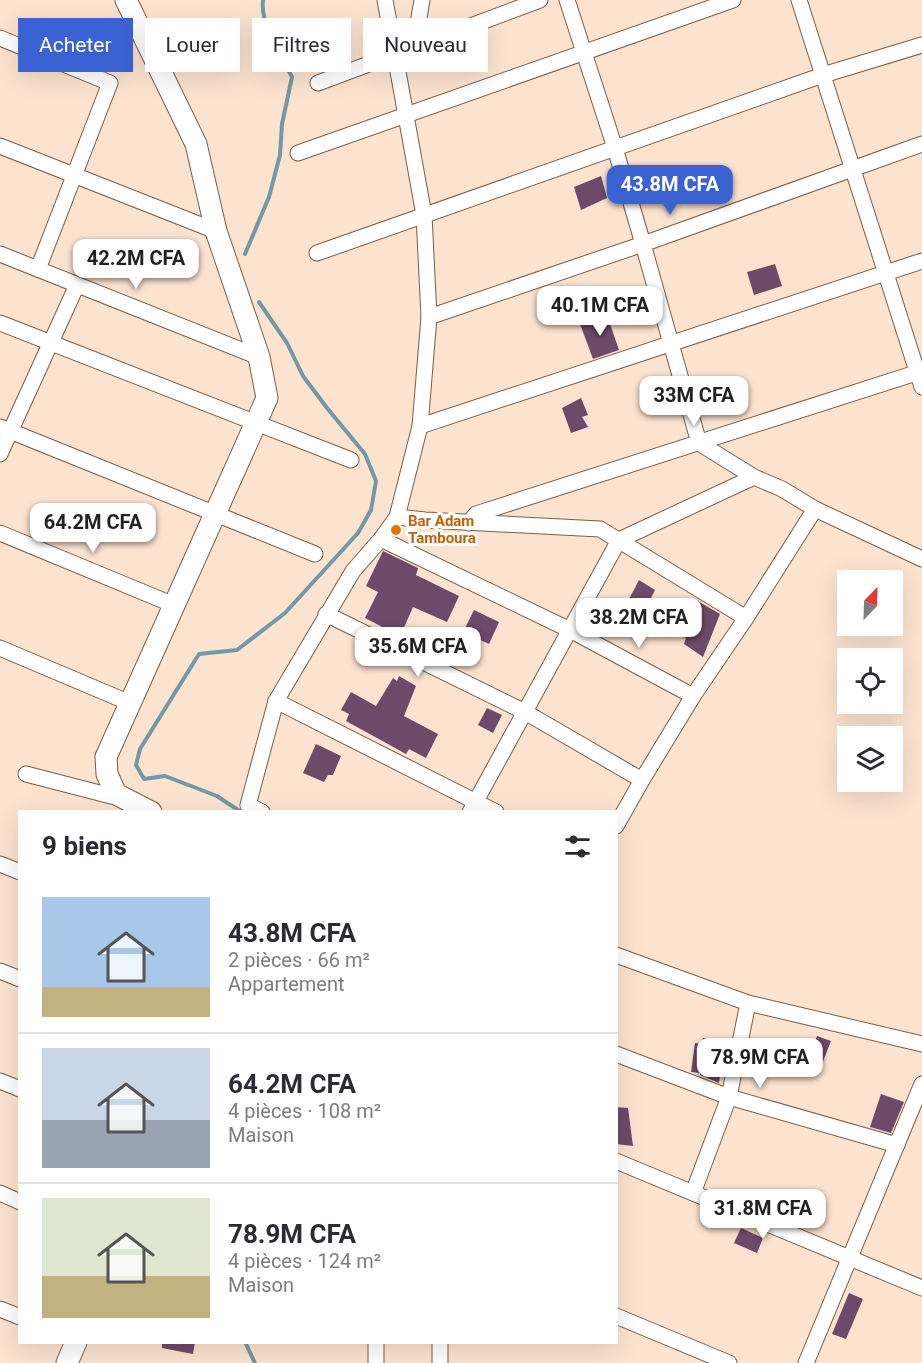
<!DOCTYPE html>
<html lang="fr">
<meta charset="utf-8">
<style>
body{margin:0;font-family:Roboto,sans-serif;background:#f7f7f7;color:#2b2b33;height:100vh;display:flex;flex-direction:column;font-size:22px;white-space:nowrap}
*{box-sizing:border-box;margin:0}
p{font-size:20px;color:#7c7c81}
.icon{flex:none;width:33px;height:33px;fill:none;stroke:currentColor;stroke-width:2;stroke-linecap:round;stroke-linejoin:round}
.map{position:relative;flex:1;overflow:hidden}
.drawer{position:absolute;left:18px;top:810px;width:600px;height:534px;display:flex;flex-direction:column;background:#fff;border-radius:0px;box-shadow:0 6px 24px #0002}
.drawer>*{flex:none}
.hud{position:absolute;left:18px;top:18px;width:600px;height:54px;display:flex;gap:12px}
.needle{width:39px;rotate:23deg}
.fabs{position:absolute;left:837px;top:570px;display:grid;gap:12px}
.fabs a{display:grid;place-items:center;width:66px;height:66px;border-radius:0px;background:#fff;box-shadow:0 6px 24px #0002;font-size:30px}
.price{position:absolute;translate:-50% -51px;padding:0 14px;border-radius:12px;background:#fff;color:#222;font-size:20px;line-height:39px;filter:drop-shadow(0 2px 3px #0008)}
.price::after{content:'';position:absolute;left:50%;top:36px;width:18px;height:14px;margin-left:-9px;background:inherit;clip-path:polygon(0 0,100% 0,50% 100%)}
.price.current{background:#3b62d3;color:#fff}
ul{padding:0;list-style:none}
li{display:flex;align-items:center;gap:18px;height:150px;padding:0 24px}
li+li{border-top:2px solid #e1e1e2}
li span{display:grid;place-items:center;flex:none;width:168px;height:120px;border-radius:0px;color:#555}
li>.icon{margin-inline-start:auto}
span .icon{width:72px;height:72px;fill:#fffc;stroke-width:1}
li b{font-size:26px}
h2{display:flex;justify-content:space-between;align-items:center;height:72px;padding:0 24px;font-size:26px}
.pill{padding:0 21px;border-radius:0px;background:#fff;box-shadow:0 6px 24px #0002;font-size:21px;line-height:54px}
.pill.current{background:#3b62d3;color:#fff}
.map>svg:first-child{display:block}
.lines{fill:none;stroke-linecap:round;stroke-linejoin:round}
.stream{stroke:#7398a6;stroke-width:4}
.building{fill:#6e4a6a}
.street-casing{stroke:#785e49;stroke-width:17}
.secondary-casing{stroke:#785e49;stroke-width:23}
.street{stroke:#fff;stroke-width:15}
.secondary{stroke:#fff;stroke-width:21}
.food-dot{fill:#e8710a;stroke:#fff;stroke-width:2}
.labels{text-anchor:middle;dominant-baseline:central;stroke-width:6;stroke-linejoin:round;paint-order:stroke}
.food-label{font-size:15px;font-weight:bold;fill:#c56008;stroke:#fff;text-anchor:start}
</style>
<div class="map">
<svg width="922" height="1363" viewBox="0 0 922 1363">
<rect width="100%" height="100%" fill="#fce3d0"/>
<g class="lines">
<g class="stream">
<path d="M245,254L269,197L280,155L282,124L292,77C281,56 260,25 263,0"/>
<polyline points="241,812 217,796 165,776 144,779 136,765 140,749 199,654 237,650 285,613 358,533 371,510 376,481 365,454 327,408 303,376 287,343 259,302"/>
<polyline points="245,1342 255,1363"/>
</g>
</g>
<g class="building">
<polygon points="601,176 607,198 581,210 574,187"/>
<polygon points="775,264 782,286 754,295 747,272"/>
<polygon points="607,315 619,350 593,359 580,324"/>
<polygon points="581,398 588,415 582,417 588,427 571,433 562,408"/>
<polygon points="383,551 418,568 416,575 459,596 447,622 413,607 399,639 388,634 390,631 365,618 378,592 366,586"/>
<polygon points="639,580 655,590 642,616 625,607"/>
<polygon points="696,600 720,614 703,657 684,644 686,638 678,635"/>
<polygon points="474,610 499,622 489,644 463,632"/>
<polygon points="399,676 416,686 404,716 438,734 426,758 409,749 406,754 346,721 349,714 341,710 351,692 376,706 393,678 397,681"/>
<polygon points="487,708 502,715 493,733 478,725"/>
<polygon points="316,744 341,756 333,775 328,775 324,782 303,773"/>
<polygon points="817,1036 831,1041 818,1074 785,1061 791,1045 799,1048 800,1045 812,1050"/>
<polygon points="703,1038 716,1040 715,1044 724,1045 719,1083 700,1075 700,1073 691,1072 695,1043 702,1044"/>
<polygon points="881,1094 904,1102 891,1133 870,1127"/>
<polygon points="616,1107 628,1108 633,1146 616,1144"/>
<polygon points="741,1228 763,1238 757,1253 734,1243"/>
<polygon points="849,1293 863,1299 846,1339 832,1334"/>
<polygon points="162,1342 195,1342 193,1354 162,1348"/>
</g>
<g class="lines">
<g class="street-casing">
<g id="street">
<polyline points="567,0 615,148 643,244 699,443 754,477 782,489 815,509 922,559"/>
<polyline points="799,0 922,387"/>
<polyline points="0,38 110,83 38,269"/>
<polyline points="414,47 422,0"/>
<polyline points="318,83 540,0"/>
<polyline points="0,146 216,231"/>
<polyline points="298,153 733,0"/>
<polyline points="317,253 823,75 922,45"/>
<polyline points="0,254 259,357"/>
<polyline points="429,317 643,244 922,144"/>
<polyline points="0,323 351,460"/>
<polyline points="420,426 922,261"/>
<polyline points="0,427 315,554"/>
<polyline points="0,454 77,285"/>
<polyline points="397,517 425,520 600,529 746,618"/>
<polyline points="469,523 476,514 922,371"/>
<polyline points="0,533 174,605"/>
<polyline points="381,539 570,630 693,696"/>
<polyline points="326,614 525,712 642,780"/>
<polyline points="0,648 130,703"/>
<polyline points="276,701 496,812"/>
<polyline points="26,774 111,796 116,794"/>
<polyline points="262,812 248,805 276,701 353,571 381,539 397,517 420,426 429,317 424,215 385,0"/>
<polyline points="470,812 619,540 754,477"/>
<polyline points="616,826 642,780 693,696 746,618 815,509"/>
<polyline points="0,864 20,872"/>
<polyline points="616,955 748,1003 922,1044"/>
<polyline points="0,971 20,979"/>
<polyline points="616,1054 729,1097 897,1145"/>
<polyline points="0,1081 20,1089"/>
<polyline points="616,1161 922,1288"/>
<polyline points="0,1193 20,1202"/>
<polyline points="693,1193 729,1097 748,1003"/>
<polyline points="0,1309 20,1317"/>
<polyline points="616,1316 729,1363"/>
<polyline points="376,1342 376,1363"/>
<polyline points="440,1342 440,1363"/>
<polyline points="806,1363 922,1084"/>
</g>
</g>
<g class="secondary-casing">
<g id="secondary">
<polyline points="126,0 196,144 216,231 259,357 267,398 106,757 107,774 116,794 151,812"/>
<polyline points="67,1363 76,1342"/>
</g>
</g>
<use href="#street" class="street"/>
<use href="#secondary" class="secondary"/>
</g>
<circle class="food-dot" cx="396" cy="530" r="6"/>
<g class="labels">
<g class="food-label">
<text x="408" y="521">Bar Adam<tspan x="408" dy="17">Tamboura</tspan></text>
</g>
</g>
</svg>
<div class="fabs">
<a><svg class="needle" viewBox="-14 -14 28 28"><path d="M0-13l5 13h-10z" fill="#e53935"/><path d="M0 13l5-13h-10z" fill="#7c7c81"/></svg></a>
<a><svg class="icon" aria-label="locate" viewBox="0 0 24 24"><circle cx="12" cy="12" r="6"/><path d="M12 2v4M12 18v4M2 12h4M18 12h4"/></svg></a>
<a><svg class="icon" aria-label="layers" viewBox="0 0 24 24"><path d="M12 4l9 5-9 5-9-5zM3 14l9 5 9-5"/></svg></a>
</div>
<b class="price current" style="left:670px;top:216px">43.8M CFA</b>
<b class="price" style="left:136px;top:290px">42.2M CFA</b>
<b class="price" style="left:600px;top:337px">40.1M CFA</b>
<b class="price" style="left:694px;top:427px">33M CFA</b>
<b class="price" style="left:93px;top:554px">64.2M CFA</b>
<b class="price" style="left:639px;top:649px">38.2M CFA</b>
<b class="price" style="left:418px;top:678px">35.6M CFA</b>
<b class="price" style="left:760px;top:1089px">78.9M CFA</b>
<b class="price" style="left:763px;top:1240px">31.8M CFA</b>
<div class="hud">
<a class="pill current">Acheter</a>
<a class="pill">Louer</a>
<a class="pill">Filtres</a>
<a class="pill">Nouveau</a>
</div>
<section class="drawer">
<h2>9 biens<svg class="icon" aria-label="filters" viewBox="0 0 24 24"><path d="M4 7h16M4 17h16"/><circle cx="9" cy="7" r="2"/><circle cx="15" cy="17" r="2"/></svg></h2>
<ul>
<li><span style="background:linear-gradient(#a9c7e8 75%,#c2b280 0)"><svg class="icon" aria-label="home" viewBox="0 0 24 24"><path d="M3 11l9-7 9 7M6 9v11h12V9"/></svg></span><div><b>43.8M CFA</b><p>2 pièces · 66 m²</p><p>Appartement</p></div></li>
<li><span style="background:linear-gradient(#c9d6e8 60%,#9aa5b1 0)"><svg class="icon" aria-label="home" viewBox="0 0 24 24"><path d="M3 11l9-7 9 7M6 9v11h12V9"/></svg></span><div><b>64.2M CFA</b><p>4 pièces · 108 m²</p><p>Maison</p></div></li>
<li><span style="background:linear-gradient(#dfe7d0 65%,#c2b280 0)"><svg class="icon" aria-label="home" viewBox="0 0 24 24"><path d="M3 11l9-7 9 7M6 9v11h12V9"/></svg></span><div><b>78.9M CFA</b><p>4 pièces · 124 m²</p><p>Maison</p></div></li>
</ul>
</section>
</div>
